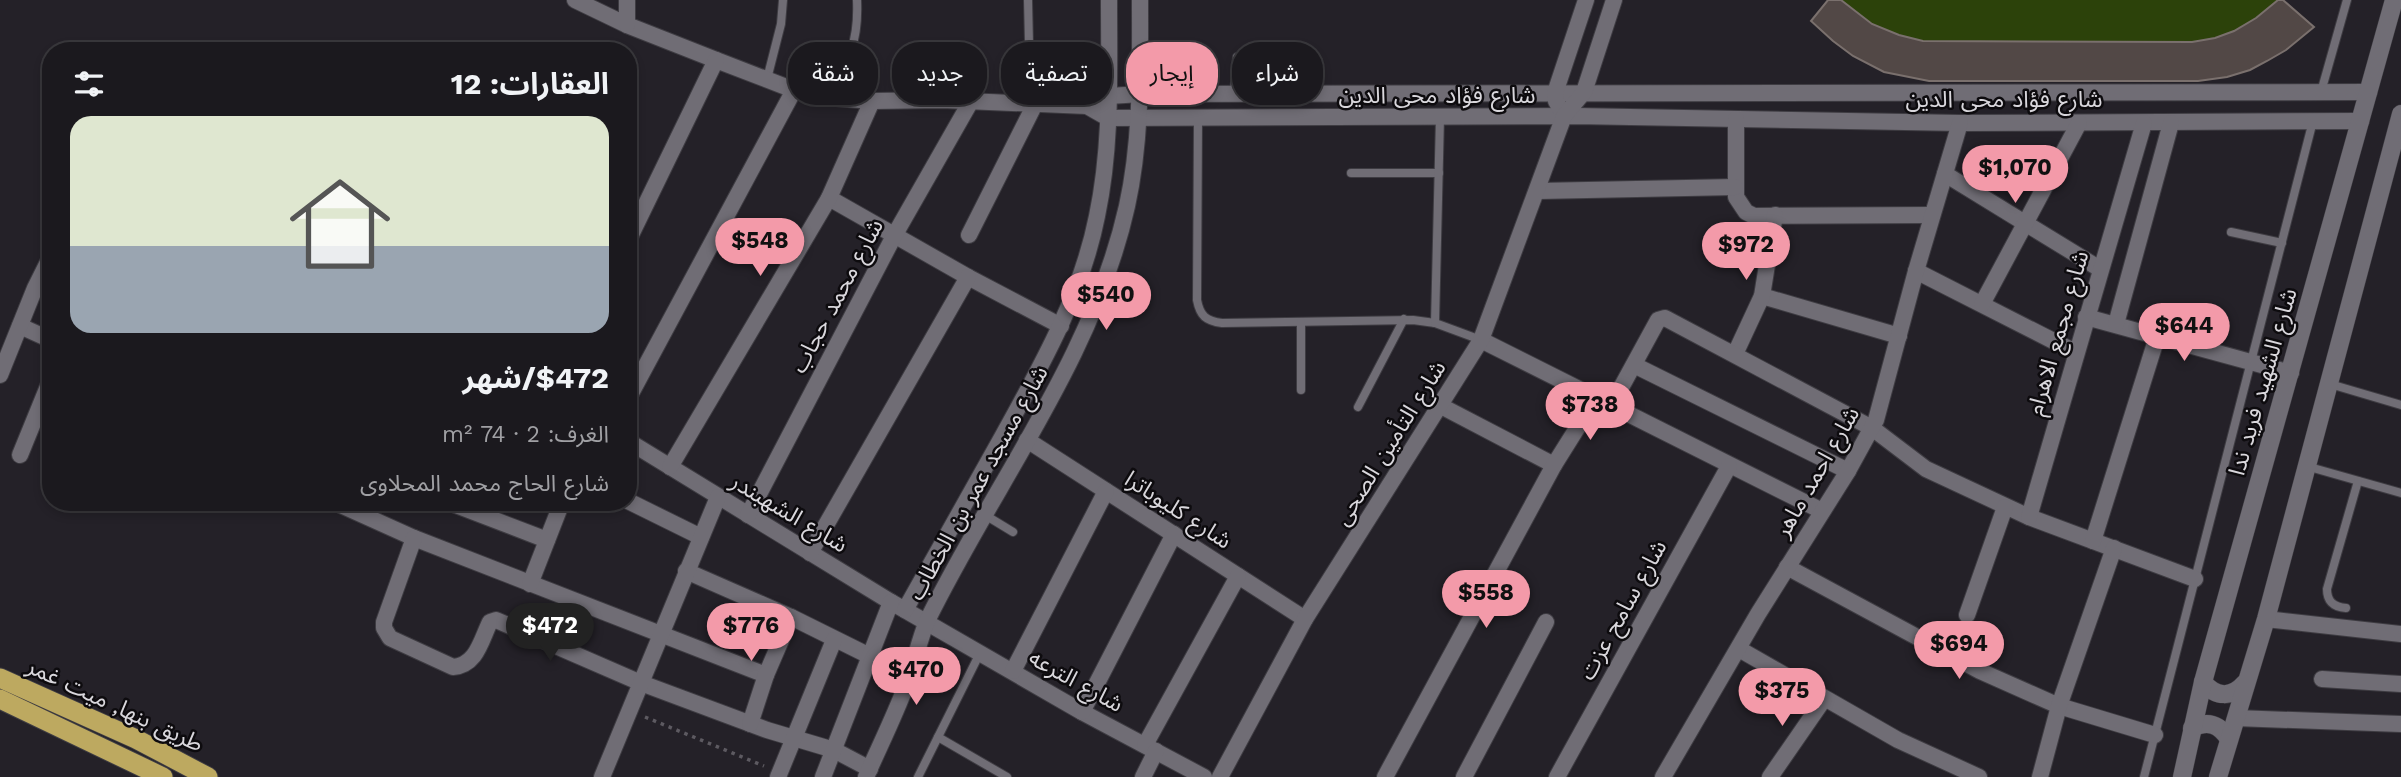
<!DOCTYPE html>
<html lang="ar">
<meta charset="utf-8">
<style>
body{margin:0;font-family:"Work Sans","Noto Sans Arabic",sans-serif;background:#242227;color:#f1f3f6;direction:rtl;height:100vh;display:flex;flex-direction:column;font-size:26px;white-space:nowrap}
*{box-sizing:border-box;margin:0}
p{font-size:23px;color:#a0a0a4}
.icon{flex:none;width:38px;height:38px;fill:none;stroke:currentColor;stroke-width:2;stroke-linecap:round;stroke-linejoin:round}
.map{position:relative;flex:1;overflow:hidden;direction:ltr}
.drawer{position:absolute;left:42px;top:42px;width:595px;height:469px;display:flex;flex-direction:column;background:#1b191e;border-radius:28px;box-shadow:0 4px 10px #0003,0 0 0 2px #39383c;direction:rtl}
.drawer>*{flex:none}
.banner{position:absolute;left:658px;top:42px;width:665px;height:63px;direction:rtl;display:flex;gap:14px}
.price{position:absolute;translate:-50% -60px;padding:0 16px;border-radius:24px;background:#f39aa9;color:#111;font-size:23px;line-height:46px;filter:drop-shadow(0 2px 4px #0008)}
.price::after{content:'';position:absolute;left:50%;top:42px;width:21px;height:16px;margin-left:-10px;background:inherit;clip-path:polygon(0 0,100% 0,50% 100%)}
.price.on{background:#222;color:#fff}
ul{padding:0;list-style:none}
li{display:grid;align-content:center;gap:14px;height:371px;padding:0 28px}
li span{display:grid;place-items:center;height:217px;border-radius:21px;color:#555}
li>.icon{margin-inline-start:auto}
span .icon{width:126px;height:126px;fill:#fffc;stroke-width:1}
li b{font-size:30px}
h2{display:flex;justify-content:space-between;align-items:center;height:84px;padding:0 28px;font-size:30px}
.tag{padding:0 24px;border-radius:28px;background:#1b191e;box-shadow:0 4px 10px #0003,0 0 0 2px #39383c;font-size:24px;line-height:63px}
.tag.on{background:#f39aa9;color:#111}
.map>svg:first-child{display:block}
.green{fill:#2c420a}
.building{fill:#524846;stroke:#7a706d;stroke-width:2}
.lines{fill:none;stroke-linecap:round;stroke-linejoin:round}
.service-casing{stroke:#3e3c42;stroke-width:10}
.minor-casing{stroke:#3e3c42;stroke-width:18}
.secondary-casing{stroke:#3e3c42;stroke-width:19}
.trunk-casing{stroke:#3e3c42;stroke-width:21}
.path{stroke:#5d5a61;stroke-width:3.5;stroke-dasharray:3.5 5;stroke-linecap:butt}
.service{stroke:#706d75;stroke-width:8}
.minor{stroke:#706d75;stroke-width:16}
.secondary{stroke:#706d75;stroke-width:18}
.trunk{stroke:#bda960;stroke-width:19}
.labels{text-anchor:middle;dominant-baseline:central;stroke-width:5;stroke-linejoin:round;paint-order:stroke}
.street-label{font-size:23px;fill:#d9d7dc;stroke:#0d0b0e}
</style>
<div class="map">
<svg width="2401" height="777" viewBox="0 0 2401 777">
<rect width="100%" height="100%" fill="#242128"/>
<path class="green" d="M1828,0H2283L2314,27C2278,60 2246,75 2198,81H1929L1884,72L1853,56L1811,21Z"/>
<polygon class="building" points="1828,0 1841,0 1872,24 1899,35 1923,41 2192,42 2215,38 2234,31 2256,18 2278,0 2283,0 2314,27 2286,50 2267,61 2250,70 2227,77 2198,81 1929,81 1884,72 1853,56 1833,41 1811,21"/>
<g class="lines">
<g class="service-casing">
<g id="service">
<polyline points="1028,0 1029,44"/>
<polyline points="767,79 781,24 783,0"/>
<polyline points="2321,92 2347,0"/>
<polyline points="1234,94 1237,57"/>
<path d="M824,97C848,60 859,46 857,0"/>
<path d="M1198,118L1197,300C1200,316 1206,321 1222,323L1413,320L1435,323L1481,340"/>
<polyline points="1351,173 1439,173"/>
<polyline points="2231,232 2282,243"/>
<polyline points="1435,323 1440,117"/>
<polyline points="2330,384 2401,405"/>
<polyline points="1301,390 1301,322"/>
<polyline points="1358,407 1404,319"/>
<polyline points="2306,466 2401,493"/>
<polyline points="985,515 1013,532"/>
<path d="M2346,608C2333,607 2327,601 2327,589L2358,481"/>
<polyline points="938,737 1007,777"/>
<polyline points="918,777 980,653"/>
<polyline points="2144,777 2313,121"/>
</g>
</g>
<g class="minor-casing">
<g id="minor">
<polyline points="575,0 627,25 716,60 794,90 824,97 872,101 942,100 1087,106 1108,118 1576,116 1960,123 2361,121"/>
<polyline points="627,25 627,0"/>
<polyline points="1087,106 1109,96 1141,94 2369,92"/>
<polyline points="1564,116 1556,101 1555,93 1586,0"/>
<polyline points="1736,119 1736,197 1746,212 1754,216 1932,215"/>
<polyline points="1945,174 2100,269"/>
<polyline points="1538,191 1735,187"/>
<polyline points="829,198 968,277 1061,326"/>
<polyline points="969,235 1035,104"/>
<polyline points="628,241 716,60"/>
<polyline points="1916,271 2075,352"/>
<polyline points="1762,296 1899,336"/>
<polyline points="1982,304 2079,123"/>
<polyline points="2086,317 2291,373"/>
<polyline points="2116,324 2171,123"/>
<polyline points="20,326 51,340"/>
<polyline points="1481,340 1822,511"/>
<polyline points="1735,354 1762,296 1775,215"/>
<polyline points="1634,365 1848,471"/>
<polyline points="0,375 35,288 51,256"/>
<polyline points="628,399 794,90"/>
<polyline points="1441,406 1554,465"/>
<polyline points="1611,406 1658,320 1665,318 1872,428 1926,469 2029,517 2195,579"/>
<polyline points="1027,440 1305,619"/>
<polyline points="628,441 891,602 1082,712 1204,777"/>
<polyline points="20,455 51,379"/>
<polyline points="670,467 829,198 872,101"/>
<polyline points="628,501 701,537"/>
<polyline points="334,502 414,538 766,675"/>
<polyline points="448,502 547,540"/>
<polyline points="748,515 894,236 971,101"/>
<polyline points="2029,517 2144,123"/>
<path d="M414,538L384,622V628L390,638L453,667C477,665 481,640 490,622L496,620L641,683L767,730L834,750L870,769"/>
<polyline points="2093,541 2157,337"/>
<polyline points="810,553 968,277"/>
<polyline points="1787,567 1980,671 2059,706 2155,735"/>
<polyline points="686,571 791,617 910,676"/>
<polyline points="530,584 562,502"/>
<path d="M905,610C937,553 969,496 1001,439C1040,368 1081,297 1097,216C1112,145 1109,72 1109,0"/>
<polyline points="1967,615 2005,507"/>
<polyline points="2266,619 2401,634"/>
<polyline points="1739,649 1898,740 1979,777"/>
<polyline points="1013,671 1106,491"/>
<polyline points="2322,679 2401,684"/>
<polyline points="1082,712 1174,534"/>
<polyline points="2236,718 2401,724"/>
<polyline points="750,724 766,675 791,617"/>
<polyline points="1145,745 1238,576"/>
<polyline points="602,777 718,497"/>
<polyline points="778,777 834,640"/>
<polyline points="823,777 891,602"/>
<path d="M866,777C881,743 898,709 910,675C916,657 920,637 928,619C996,481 1093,358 1127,206C1142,138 1140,69 1140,0"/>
<polyline points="1143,777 1156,751"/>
<polyline points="1220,777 1305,619 1481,340 1564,116 1584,92 1614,0"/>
<polyline points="1385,777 1554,465 1596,398"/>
<polyline points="1464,777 1546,622"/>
<polyline points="1557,777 1729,466"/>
<polyline points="1663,777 1758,614 1848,471 1876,420 1916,271 1960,123"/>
<polyline points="1770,777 1824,699"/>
<polyline points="2040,777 2059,706 2114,548"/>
</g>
</g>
<g class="secondary-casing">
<g id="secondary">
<path d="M2203,682C2216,698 2232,698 2245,683"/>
<path d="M2192,728C2208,720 2219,724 2229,739"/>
<polyline points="2182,777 2203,682 2394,0"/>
<polyline points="2218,777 2266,619 2401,114"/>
</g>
</g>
<g class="trunk-casing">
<g id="trunk">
<polyline points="0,678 136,739 208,777"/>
<polyline points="0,699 163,777"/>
</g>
</g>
<polyline class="path" points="645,717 764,766"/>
<use href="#service" class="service"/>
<use href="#minor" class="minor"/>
<use href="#secondary" class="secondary"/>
<use href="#trunk" class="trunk"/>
</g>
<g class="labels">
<g class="street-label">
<text x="1437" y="95">شارع فؤاد محى الدين</text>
<text x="2004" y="99">شارع فؤاد محى الدين</text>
<text transform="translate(837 296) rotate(-62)">شارع محمد حجاب</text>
<text transform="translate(2058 333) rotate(-74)">شارع مجمع الاهرام</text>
<text transform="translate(2263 382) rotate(-74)">شارع الشهيد فريد ندا</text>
<text transform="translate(1390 443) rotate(-58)">شارع التأمين الصحى</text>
<text transform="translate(1817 472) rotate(-60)">شارع احمد ماهر</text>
<text transform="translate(978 483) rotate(-61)">شارع مسجد عمر بن الخطاب</text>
<text transform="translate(1178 510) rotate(33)">شارع كليوباترا</text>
<text transform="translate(789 513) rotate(31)">شارع الشهبندر</text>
<text transform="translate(1623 610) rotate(-61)">شارع سامح عزت</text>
<text transform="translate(1076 681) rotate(29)">شارع الترعه</text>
<text transform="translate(115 705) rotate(25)">طريق بنها, ميت غمر</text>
</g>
</g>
</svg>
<b class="price" style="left:2015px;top:205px">$1,070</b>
<b class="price" style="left:760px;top:278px">$548</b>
<b class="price" style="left:1746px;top:282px">$972</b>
<b class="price" style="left:1106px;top:332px">$540</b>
<b class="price" style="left:2184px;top:363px">$644</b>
<b class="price" style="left:1590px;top:442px">$738</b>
<b class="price" style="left:1486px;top:630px">$558</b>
<b class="price on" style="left:550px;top:663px">$472</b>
<b class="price" style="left:751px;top:663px">$776</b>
<b class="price" style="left:1959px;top:681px">$694</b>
<b class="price" style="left:916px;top:707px">$470</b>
<b class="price" style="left:1782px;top:728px">$375</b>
<div class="banner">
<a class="tag">شراء</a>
<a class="tag on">إيجار</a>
<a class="tag">تصفية</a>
<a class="tag">جديد</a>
<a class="tag">شقة</a>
</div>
<section class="drawer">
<h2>العقارات: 12<svg class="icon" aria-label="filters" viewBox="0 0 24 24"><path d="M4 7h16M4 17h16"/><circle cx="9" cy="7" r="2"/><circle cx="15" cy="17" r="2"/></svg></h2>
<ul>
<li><span style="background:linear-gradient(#dfe7d0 60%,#9aa5b1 0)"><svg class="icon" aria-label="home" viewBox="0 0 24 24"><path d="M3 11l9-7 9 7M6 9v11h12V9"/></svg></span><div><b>$472/شهر</b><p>الغرف: 2 · 74 m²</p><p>شارع الحاج محمد المحلاوى</p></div></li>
</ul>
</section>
</div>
